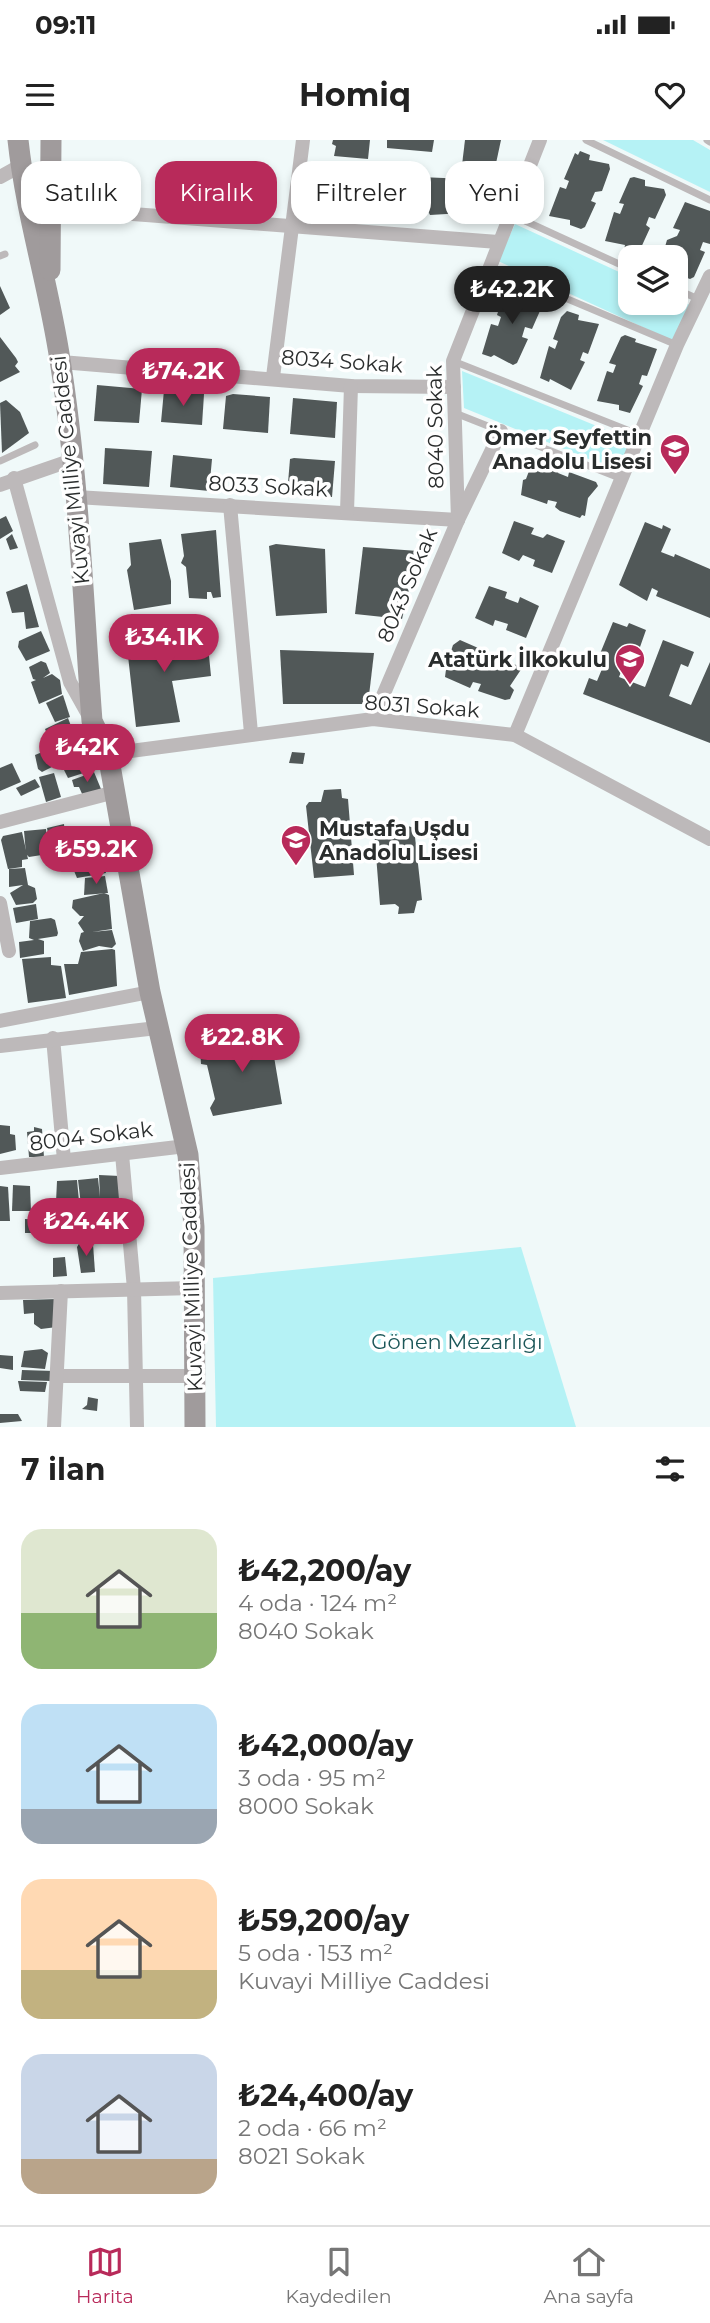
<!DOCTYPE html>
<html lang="tr">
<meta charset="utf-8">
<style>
body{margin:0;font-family:Montserrat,sans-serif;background:#f2f2f2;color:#222;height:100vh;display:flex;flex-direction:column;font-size:26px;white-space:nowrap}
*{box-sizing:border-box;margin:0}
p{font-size:23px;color:#767676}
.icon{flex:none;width:38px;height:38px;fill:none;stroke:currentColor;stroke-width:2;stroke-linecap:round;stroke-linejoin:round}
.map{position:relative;height:1287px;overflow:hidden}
.details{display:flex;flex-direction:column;background:#fff;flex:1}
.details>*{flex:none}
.banner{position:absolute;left:21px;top:21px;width:668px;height:63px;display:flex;gap:14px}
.tools{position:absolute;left:618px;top:105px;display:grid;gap:14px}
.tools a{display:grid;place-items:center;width:70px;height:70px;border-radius:14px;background:#fff;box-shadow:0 4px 10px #0003;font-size:35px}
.price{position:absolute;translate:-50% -60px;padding:0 16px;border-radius:24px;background:#b82a5a;color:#fff;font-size:23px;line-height:46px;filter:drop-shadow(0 2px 4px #0008)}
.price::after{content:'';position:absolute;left:50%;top:42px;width:21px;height:16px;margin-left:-10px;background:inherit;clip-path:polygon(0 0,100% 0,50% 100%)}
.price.active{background:#222;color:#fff}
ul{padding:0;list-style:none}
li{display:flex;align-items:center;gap:21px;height:175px;padding:0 21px}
li span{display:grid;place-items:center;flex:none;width:196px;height:140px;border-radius:21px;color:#555}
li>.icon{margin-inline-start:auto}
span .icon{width:84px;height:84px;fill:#fffc;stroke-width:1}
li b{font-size:30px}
h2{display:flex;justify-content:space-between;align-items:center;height:84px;padding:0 21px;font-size:30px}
.pill{padding:0 24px;border-radius:21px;background:#fff;box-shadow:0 4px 10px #0003;font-size:24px;line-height:63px}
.pill.active{background:#b82a5a;color:#fff}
.status{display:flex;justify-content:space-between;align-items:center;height:49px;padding:0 35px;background:#fff;direction:ltr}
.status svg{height:19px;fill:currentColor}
header{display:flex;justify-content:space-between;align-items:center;height:91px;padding:0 21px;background:#fff;font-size:32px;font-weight:700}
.dock{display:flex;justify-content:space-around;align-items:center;height:98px;border-top:2px solid #e0e0e0;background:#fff;font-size:19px;color:#767676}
.dock a{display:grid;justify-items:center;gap:4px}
.dock .active{color:#b82a5a}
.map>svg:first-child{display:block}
.green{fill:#b5f2f5}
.building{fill:#515858}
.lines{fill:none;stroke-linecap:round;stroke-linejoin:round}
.lane{stroke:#bdb9ba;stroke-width:7}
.street{stroke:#bdb9ba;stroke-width:14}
.secondary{stroke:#a09b9c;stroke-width:21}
.labels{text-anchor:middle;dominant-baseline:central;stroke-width:7;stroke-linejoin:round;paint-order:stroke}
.street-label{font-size:21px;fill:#2a2d2d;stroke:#fff}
.poi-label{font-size:21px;font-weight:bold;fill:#2a2d2d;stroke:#fff;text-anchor:end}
.park-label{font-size:21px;fill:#1c5759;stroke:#fff}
</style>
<div class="status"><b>09:11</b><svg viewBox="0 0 49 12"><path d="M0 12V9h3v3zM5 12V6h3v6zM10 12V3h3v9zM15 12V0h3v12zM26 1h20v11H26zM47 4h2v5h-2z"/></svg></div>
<header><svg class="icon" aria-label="menu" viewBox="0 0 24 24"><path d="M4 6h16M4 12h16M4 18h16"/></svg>Homiq<svg class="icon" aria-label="heart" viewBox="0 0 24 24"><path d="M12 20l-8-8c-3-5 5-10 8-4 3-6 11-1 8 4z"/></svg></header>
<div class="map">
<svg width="710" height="1287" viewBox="0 0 710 1287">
<rect width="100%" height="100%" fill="#f0f9f9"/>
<g class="green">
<polygon points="603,0 693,0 710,10 710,52"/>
<polygon points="515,84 630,137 630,163 676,163 676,158 690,165 673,201 498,121"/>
<polygon points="462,231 631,300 618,331 464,268"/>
<polygon points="521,1107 576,1287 216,1287 213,1138"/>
</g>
<g class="building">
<polygon points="333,0 370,0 368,19 334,16 336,6 332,4"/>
<polygon points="387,0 434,0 432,12 387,8"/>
<polygon points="465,0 501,0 495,28 462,25"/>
<polygon points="580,11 590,15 589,20 609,24 610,29 602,51 595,52 591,61 596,63 585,87 581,89 570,85 570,80 549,76 560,47 566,49 569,41 564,39 575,13 578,15"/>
<polygon points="332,32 378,35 375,69 344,70 330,67"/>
<polygon points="420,37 467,39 463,73 430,75 428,71 418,71"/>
<polygon points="634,37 645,40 645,46 664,49 666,55 655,79 649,77 646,85 650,88 639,112 634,115 624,110 625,105 605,101 614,72 620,74 624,64 619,63 630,38"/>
<polygon points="685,62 710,71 710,104 703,102 700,110 705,112 694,137 690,139 679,135 676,117 662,117 667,100 677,96 680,90 673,88"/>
<polygon points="0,146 10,168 0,175"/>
<polygon points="510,148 529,159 530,156 541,159 540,163 543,164 532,189 525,187 522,197 528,199 517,223 513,225 494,215 491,217 482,214 491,184 498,186 501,177 497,175 505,150"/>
<polygon points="567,171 579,175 578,180 599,184 588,214 583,212 580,220 585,222 571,250 550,239 549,242 540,238 549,206 555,209 558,201 553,199 561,177"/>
<polygon points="625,195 636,199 635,202 657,209 647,236 642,235 639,244 643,246 630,273 619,270 619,265 597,261 607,231 613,233 616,225 609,223 621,197"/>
<polygon points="0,197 16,218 18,222 15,226 20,232 0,242"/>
<polygon points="97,245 142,249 139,283 94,281"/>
<polygon points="164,250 204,254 202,285 161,282"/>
<polygon points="233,254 270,257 268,293 223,289 226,256"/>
<polygon points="293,258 337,262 335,298 290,294"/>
<polygon points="6,260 20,272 29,293 2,313 0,263"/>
<polygon points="105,308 152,311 149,347 103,344"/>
<polygon points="173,315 212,319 209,351 170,347"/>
<polygon points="294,318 335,321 332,357 287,355 290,319"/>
<polygon points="536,318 560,327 558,333 568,337 569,332 596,342 598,346 588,358 585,376 582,375 580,378 560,371 555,367 557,362 548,360 547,364 521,355 523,340 526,339 529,331 528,324"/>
<polygon points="6,376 13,391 0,399 0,379"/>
<polygon points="514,381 534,388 531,394 543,398 547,394 565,401 552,433 533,426 535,420 523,415 519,421 502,413"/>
<polygon points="645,382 662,389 663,385 671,389 661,412 674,417 675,414 710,429 710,478 656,456 658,451 652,448 647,461 619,445"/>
<polygon points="216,390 221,457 213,458 211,452 207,452 207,459 189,458 186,427 181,423 184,416 181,394"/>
<polygon points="12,394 18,408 10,410 6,399"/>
<polygon points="161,399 171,441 171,464 134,470 127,430 131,425 129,403"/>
<polygon points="276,404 325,409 327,473 276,476 269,406"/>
<polygon points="363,407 418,411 402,479 355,474"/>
<polygon points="27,444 39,487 26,489 24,472 12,473 6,452"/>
<polygon points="489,446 507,452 505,458 518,463 520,457 539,466 526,498 506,490 508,484 495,480 493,486 475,478"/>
<polygon points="613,482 627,487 629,483 646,490 640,507 632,504 619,537 645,547 663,500 694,512 688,527 681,524 669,556 691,565 710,522 710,603 583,554 589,538 597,541 602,529 595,526"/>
<polygon points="41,491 50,511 26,521 18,507 19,501"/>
<polygon points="155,492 156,501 207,495 211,536 172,541 180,582 136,587 127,507 135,506 134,495"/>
<polygon points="460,500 485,511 485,518 491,521 494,514 522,528 510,546 514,550 510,559 505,560 478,551 481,544 473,542 470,548 445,537 447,522 452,522 455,514 451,511 453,505"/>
<polygon points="280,510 374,513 368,564 283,564"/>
<polygon points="41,521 46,523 50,533 43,538 52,534 60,540 62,554 39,564 31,542 36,540 33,539 29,527"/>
<polygon points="63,555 70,577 55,582 46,563"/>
<polygon points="68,578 74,594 66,595 66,600 52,606 45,589"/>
<polygon points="79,600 81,618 64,621 60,607 68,601"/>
<polygon points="57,606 64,621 42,632 38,629 35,615"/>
<polygon points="292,612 305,613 303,624 289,623"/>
<polygon points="90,618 96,629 68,638 63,628"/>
<polygon points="12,623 21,642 0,651 0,628"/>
<polygon points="94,632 101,649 83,656 79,647 74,647 72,640"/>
<polygon points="54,633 61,657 46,662 39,637"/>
<polygon points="35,639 40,647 21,656 16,648"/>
<polygon points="341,649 342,658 348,659 354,735 314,738 306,666 309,662 321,662 324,650"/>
<polygon points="64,684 66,706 58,706 57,712 51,711 47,688"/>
<polygon points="408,686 414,688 422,760 417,761 414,773 398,774 399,767 395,764 380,765 374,690"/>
<polygon points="46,689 48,714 29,717 26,714 24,691"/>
<polygon points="22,692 28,719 22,720 22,727 8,729 1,700 3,696"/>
<polygon points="102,717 106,733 77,738 72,726 75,720"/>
<polygon points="25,728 28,745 35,748 37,759 33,763 16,765 10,753 23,745 9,747 9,729"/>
<polygon points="105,736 108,753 84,755 85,738"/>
<polygon points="104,753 109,755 112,789 92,792 112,790 116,804 112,808 99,806 83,811 79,801 81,793 84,792 78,783 84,776 80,776 72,768 73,760"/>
<polygon points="36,764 38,779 16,783 13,768"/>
<polygon points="51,778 55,780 58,793 57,796 38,799 44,801 44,814 20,818 19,802 34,800 29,798 30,781"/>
<polygon points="112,809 115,810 117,846 69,855 64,824 78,824 81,812"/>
<polygon points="51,817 51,825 61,826 66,858 28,863 22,819"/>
<polygon points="270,893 282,964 213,976 210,968 215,959 207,925 201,924 200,908 209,903"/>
<polygon points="0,985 10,986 10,994 15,995 16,1010 0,1014"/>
<polygon points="34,987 42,989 44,1017 29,1017 27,992 34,991"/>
<polygon points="99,1035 120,1036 124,1063 100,1064 101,1073 88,1074 88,1066 81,1065 78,1040 98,1038 100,1057"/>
<polygon points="77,1040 80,1072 62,1073 62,1064 56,1062 57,1041"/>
<polygon points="13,1045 30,1046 31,1071 12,1071"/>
<polygon points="0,1046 8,1047 10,1081 0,1081"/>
<polygon points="25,1079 47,1080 48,1093 25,1093"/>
<polygon points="80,1102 93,1104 95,1132 81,1133 77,1107"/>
<polygon points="65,1117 67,1136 53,1137 53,1118"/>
<polygon points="57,1159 57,1187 41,1189 34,1184 34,1173 24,1174 23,1160"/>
<polygon points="42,1209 48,1213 45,1229 21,1227 24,1211"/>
<polygon points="0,1215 13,1216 13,1230 0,1228"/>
<polygon points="22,1230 54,1231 50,1241 21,1240"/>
<polygon points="18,1241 47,1242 45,1252 20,1251"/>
<polygon points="88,1257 98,1259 97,1271 82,1269 87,1265"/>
<polygon points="0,1274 18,1274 22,1281 0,1283"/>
</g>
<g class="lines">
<g class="lane">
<polyline points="586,0 710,60"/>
<polyline points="707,0 710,2"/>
<polyline points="510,74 630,129"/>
<polyline points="0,116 5,114"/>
<polyline points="489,126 677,205"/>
<polyline points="676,149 698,159"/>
<polyline points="453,221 640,295"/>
<polyline points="455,273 622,339"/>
<polyline points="0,321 35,305"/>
</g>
<g class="street">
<polyline points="0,37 20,26"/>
<polyline points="42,67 498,102"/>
<polyline points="61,222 351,246 454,247"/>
<polyline points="273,237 303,0"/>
<polyline points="14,338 70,542 89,576"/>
<polyline points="0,345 72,320"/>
<polyline points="76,357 458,380"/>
<polyline points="230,365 251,593"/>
<polyline points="347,372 351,246"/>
<polyline points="458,380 453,221 540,0"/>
<polyline points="373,579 458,380 501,291"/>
<polyline points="515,595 677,205 710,136"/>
<polyline points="108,614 373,579 515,595 710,699"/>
<polyline points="0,682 115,652"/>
<polyline points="0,763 9,811"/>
<polyline points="0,881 150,852"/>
<polyline points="53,898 64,1020"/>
<polyline points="0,906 157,888"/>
<polyline points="122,1014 134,1149 137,1287"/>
<polyline points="0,1028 186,1006"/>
<polyline points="0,1153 194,1148"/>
<polyline points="57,1236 194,1236"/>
<polyline points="54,1287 61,1151"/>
</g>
<g class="secondary">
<path d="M18,0C26,75 49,146 60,220C79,339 83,461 92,581L108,614L150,852L188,1015L194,1087L195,1287"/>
<polyline points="50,130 51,0"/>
</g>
</g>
<defs>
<g id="school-pin" transform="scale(1.575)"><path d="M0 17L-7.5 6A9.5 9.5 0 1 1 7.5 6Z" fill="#b82a5a" stroke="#fff"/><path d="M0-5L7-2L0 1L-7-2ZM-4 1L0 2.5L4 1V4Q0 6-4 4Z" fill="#fff"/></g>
</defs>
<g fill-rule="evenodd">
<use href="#school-pin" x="675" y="309"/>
<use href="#school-pin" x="630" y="519"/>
<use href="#school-pin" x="296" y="700"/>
</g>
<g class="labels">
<g class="street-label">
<text transform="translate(342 221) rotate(4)">8034 Sokak</text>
<text transform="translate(435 287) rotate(-91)">8040 Sokak</text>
<text transform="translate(70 330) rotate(-96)">Kuvayi Milliye Caddesi</text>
<text transform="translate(268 346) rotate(3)">8033 Sokak</text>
<text transform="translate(407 445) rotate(-67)">8043 Sokak</text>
<text transform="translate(422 566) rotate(4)">8031 Sokak</text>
<text transform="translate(91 996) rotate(-7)">8004 Sokak</text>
<text transform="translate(191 1137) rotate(-92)">Kuvayi Milliye Caddesi</text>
</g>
<g class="poi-label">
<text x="652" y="297">Ömer Seyfettin<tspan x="652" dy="24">Anadolu Lisesi</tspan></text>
<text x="607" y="519">Atatürk İlkokulu</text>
<text x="319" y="688" text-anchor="start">Mustafa Uşdu<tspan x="319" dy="24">Anadolu Lisesi</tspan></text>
</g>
<g class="park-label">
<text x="457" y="1201">Gönen Mezarlığı</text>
</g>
</g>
</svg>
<div class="tools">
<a><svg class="icon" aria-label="layers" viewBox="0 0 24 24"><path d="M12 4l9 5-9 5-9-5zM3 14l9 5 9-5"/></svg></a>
</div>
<b class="price active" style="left:512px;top:186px">₺42.2K</b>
<b class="price" style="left:183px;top:268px">₺74.2K</b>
<b class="price" style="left:164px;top:534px">₺34.1K</b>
<b class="price" style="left:87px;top:644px">₺42K</b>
<b class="price" style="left:96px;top:746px">₺59.2K</b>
<b class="price" style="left:242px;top:934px">₺22.8K</b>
<b class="price" style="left:86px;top:1118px">₺24.4K</b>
<div class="banner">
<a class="pill">Satılık</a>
<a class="pill active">Kiralık</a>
<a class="pill">Filtreler</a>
<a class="pill">Yeni</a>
</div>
</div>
<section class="details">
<h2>7 ilan<svg class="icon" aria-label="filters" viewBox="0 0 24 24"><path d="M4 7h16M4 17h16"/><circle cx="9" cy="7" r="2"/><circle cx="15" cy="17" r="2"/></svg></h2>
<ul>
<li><span style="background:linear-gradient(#dfe7d0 60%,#8fb573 0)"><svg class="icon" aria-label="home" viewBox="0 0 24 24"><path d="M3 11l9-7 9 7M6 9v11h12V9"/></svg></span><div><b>₺42,200/ay</b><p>4 oda · 124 m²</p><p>8040 Sokak</p></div></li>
<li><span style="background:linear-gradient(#bfe0f5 75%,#9aa5b1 0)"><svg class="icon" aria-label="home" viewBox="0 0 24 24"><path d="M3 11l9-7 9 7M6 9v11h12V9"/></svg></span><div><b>₺42,000/ay</b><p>3 oda · 95 m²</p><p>8000 Sokak</p></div></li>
<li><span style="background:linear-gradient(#ffd9b3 65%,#c2b280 0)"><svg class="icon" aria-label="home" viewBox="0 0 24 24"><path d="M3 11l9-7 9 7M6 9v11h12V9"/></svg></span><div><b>₺59,200/ay</b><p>5 oda · 153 m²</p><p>Kuvayi Milliye Caddesi</p></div></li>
<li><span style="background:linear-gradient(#c9d6e8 75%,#b9a48a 0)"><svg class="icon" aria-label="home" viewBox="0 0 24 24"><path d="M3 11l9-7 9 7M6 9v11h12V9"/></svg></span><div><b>₺24,400/ay</b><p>2 oda · 66 m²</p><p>8021 Sokak</p></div></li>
</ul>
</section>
<nav class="dock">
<a class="active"><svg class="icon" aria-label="map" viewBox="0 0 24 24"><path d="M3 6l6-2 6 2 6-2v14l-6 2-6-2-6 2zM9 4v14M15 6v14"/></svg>Harita</a>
<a><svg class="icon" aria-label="saved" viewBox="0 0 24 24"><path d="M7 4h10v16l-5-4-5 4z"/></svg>Kaydedilen</a>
<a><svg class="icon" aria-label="home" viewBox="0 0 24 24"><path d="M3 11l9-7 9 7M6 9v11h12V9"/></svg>Ana sayfa</a>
</nav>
